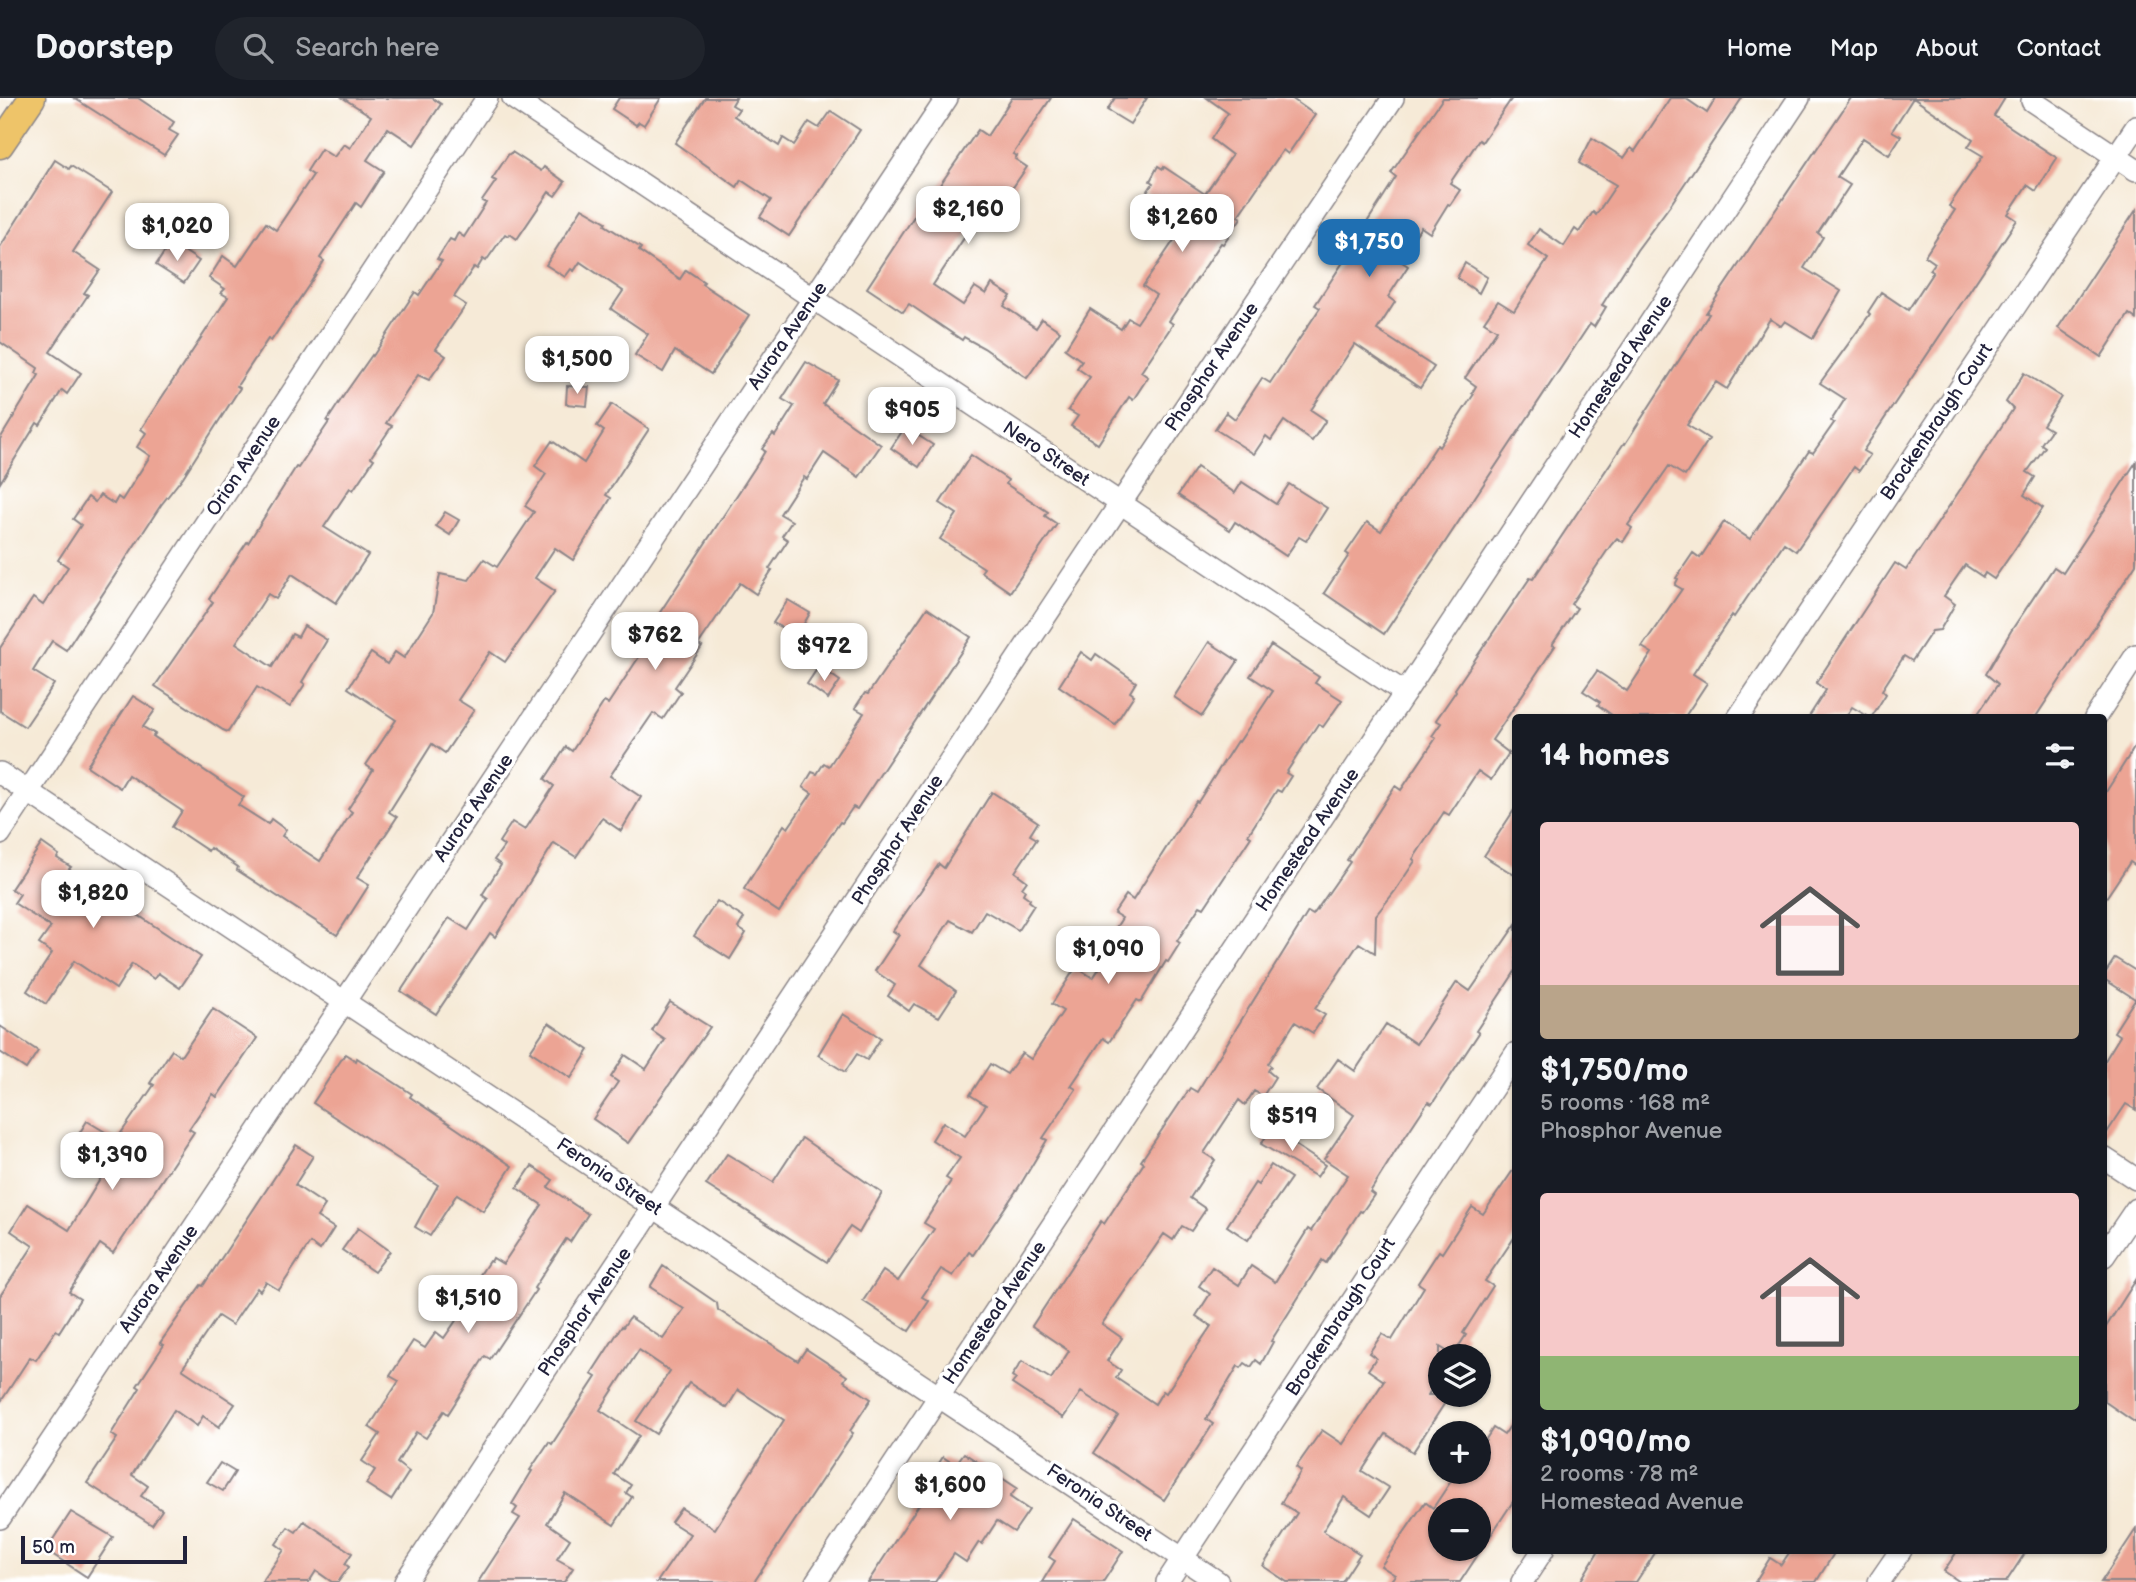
<!DOCTYPE html>
<meta charset="utf-8">
<style>
body{margin:0;font-family:"Balsamiq Sans",sans-serif;background:#20242c;color:#f1f3f6;height:100vh;display:flex;flex-direction:column;font-size:26px;white-space:nowrap}
*{box-sizing:border-box;margin:0}
p{font-size:23px;color:#9ea1a6}
.icon{flex:none;width:38px;height:38px;fill:none;stroke:currentColor;stroke-width:2;stroke-linecap:round;stroke-linejoin:round}
.map{position:relative;flex:1;overflow:hidden}
.side{position:absolute;left:1512px;top:616px;width:595px;height:840px;display:flex;flex-direction:column;background:#171b24;border-radius:7px;box-shadow:0 2px 5px #0004}
.side>*{flex:none}
.tools{position:absolute;left:1428px;top:1246px;display:grid;gap:14px}
.tools a{display:grid;place-items:center;width:63px;height:63px;border-radius:50%;background:#171b24;box-shadow:0 2px 5px #0004;font-size:35px}
.scale{position:absolute;left:21px;bottom:18px;width:166px;box-sizing:border-box;padding-left:7px;border:4px solid #22223b;border-top:0;font-size:19px;line-height:24px;white-space:nowrap;color:#22223b;-webkit-text-stroke:5px #fff;paint-order:stroke}
.price{position:absolute;translate:-50% -60px;padding:0 16px;border-radius:14px;background:#fff;color:#222;font-size:23px;line-height:46px;filter:drop-shadow(0 2px 4px #0008)}
.price::after{content:'';position:absolute;left:50%;top:42px;width:21px;height:16px;margin-left:-10px;background:inherit;clip-path:polygon(0 0,100% 0,50% 100%)}
.price.current{background:#1f6fb2;color:#fff}
ul{padding:0;list-style:none}
li{display:grid;align-content:center;gap:14px;height:371px;padding:0 28px}
li span{display:grid;place-items:center;height:217px;border-radius:7px;color:#555}
li>.icon{margin-inline-start:auto}
span .icon{width:126px;height:126px;fill:#fffc;stroke-width:1}
li b{font-size:30px}
h2{display:flex;justify-content:space-between;align-items:center;height:84px;padding:0 28px;font-size:30px}
header{display:flex;align-items:center;gap:42px;box-sizing:border-box;height:98px;padding:0 35px;background:#171b24;border-bottom:2px solid #363941}
header strong{font-size:33px}
nav{display:flex;gap:38px;margin-inline-start:auto;font-size:24px}
.search{width:490px;height:63px;background:#20242c;display:flex;align-items:center;gap:18px;box-sizing:border-box;padding:0 24px;border-radius:38px;color:#9ea1a6;font-size:26px}
.map>svg:first-child{display:block}
.building{fill:#eca494;fill-rule:evenodd}
.lines{fill:none;stroke-linecap:round;stroke-linejoin:round}
.minor-casing{stroke:#8c8689;stroke-width:24}
.major-casing{stroke:#8c8689;stroke-width:29}
.minor{stroke:#fff;stroke-width:21}
.major{stroke:#eec469;stroke-width:26}
.labels{text-anchor:middle;dominant-baseline:central;stroke-width:7;stroke-linejoin:round;paint-order:stroke}
.street-label{font-size:19px;fill:#22223b;stroke:#fff}
</style>
<header>
<strong>Doorstep</strong>
<div class="search"><svg class="icon" aria-label="search" viewBox="0 0 24 24"><circle cx="10" cy="10" r="6"/><path d="M15 15l6 6"/></svg>Search here</div>
<nav><a>Home</a><a>Map</a><a>About</a><a>Contact</a></nav>
</header>
<div class="map">
<svg width="2136" height="1484" viewBox="0 0 2136 1484">
<rect width="100%" height="100%" fill="#fff"/>
<filter id="ink" filterUnits="userSpaceOnUse"><feTurbulence type="fractalNoise" baseFrequency=".0143" numOctaves="2"/><feDisplacementMap in="SourceGraphic" scale="14" xChannelSelector="R" yChannelSelector="G"/><feConvolveMatrix kernelMatrix="1 2 1 2 8 2 1 2 1" color-interpolation-filters="sRGB"/></filter>
<filter id="wash" filterUnits="userSpaceOnUse"><feTurbulence type="fractalNoise" baseFrequency=".00686" numOctaves="4" result="noise"/><feDisplacementMap in="SourceGraphic" scale="28" xChannelSelector="R" yChannelSelector="G"/><feGaussianBlur stdDeviation="1.57" result="paint"/><feColorMatrix in="noise" values="0 0 0 0 0 0 0 0 0 0 0 0 0 0 0 0 0 1.4 0 .05"/><feComposite in="paint" operator="in"/></filter>
<g filter="url(#wash)">
<rect width="100%" height="100%" fill="#f6ead7"/>
<g id="blocks">
<g class="building">
<polygon points="74,0 138,0 174,24 169,32 178,37 164,57"/>
<polygon points="343,0 432,0 441,6 414,47 388,30 367,62 384,73 361,109 356,105 320,160 324,163 309,187 271,243 268,241 237,288 240,290 183,379 161,407 66,552 52,543 33,573 54,586 25,629 0,613 0,550 33,500 43,507 68,469 58,462 81,427 73,421 88,399 95,404 100,397 114,406 118,399 122,402 150,358 137,349 146,335 141,331 228,199 221,195 225,191 209,180 223,158 237,168 266,125 276,132 313,77 307,73 321,51 334,59 344,46 350,50 371,18"/>
<polygon points="619,0 661,0 644,27 639,24 636,27 612,11"/>
<polygon points="705,0 736,0 732,7 739,11 734,18 779,48 783,40 794,47 809,24 819,30 831,13 860,32 789,138 760,119 771,102 741,82 737,89 675,45"/>
<polygon points="1012,0 1051,0 1013,56 1017,58 1015,61 1027,69 1009,95 1005,92 980,129 974,125 933,187 963,207 975,189 986,196 992,186 1011,198 1004,208 1036,230 1042,221 1060,233 1027,280 984,250 964,239 962,242 909,206 903,214 867,190 932,91 935,94 978,32 987,38"/>
<polygon points="1115,0 1147,0 1130,26 1107,12"/>
<polygon points="1207,0 1291,0 1315,17 1288,56 1283,52 1238,118 1241,120 1223,146 1221,145 1169,223 1173,226 1141,274 1148,279 1133,302 1129,299 1098,346 1071,328 1078,318 1068,312 1090,279 1077,270 1082,263 1065,251 1090,211 1121,231 1128,220 1137,225 1156,197 1143,188 1187,123 1146,96 1153,85 1150,83 1158,68 1163,71 1164,69 1205,96 1232,57 1211,41 1228,15"/>
<polygon points="1443,0 1512,0 1482,44 1479,42 1450,85 1460,92 1450,107 1448,106 1430,135 1421,129 1399,162 1408,168 1388,199 1395,204 1377,232 1434,269 1420,290 1355,246 1311,312 1326,322 1312,343 1284,323 1271,342 1266,338 1254,356 1215,331 1226,314 1235,321 1262,280 1270,285 1320,210 1315,207 1355,146 1347,141 1358,125 1364,129 1396,79 1391,75"/>
<polygon points="1670,0 1685,0 1707,15 1716,0 1742,0 1671,106 1637,152 1602,207 1606,209 1594,229 1590,226 1384,536 1324,495 1349,457 1346,455 1367,424 1381,433 1437,347 1439,349 1474,296 1472,295 1476,288 1465,280 1497,232 1484,224 1498,203 1514,213 1548,161 1528,147 1539,131 1564,148 1575,131 1579,134 1593,114 1596,117 1616,87 1579,65 1592,40 1624,60 1631,50 1635,53"/>
<polygon points="1851,0 2005,0 1994,18 2057,60 2036,93 2027,87 2008,116 2017,122 1863,353 1870,357 1859,373 1854,369 1796,453 1784,445 1734,519 1732,517 1693,576 1707,585 1684,620 1616,620 1598,607 1600,604 1583,593 1597,573 1627,593 1652,555 1642,549 1682,491 1675,487 1678,481 1676,480 1693,455 1700,460 1724,424 1750,441 1809,353 1813,355 1834,325 1831,323 1845,301 1820,285 1870,216 1868,214 1881,194 1908,212 1933,174 1930,172 1935,165 1925,158 1955,112 1949,108 1983,58 1968,49 1973,41 1913,0 1892,33 1901,38 1889,57 1863,40 1837,79 1850,87 1818,135 1823,139 1804,170 1841,193 1813,240 1785,223 1781,228 1770,221 1727,291 1716,284 1687,327 1709,341 1685,378 1669,368 1628,427 1632,430 1623,444 1617,440 1611,447 1571,506 1577,510 1552,547 1555,548 1492,642 1509,655 1491,682 1478,673 1449,717 1444,714 1413,761 1415,763 1395,793 1376,817 1375,855 1359,845 1315,911 1325,917 1313,935 1295,924 1268,966 1271,968 1268,973 1275,979 1263,998 1254,993 1245,1007 1239,1002 1204,1055 1215,1062 1190,1100 1206,1111 1191,1133 1182,1128 1173,1142 1164,1136 1102,1226 1122,1240 1107,1263 1121,1272 1116,1280 1155,1306 1163,1293 1166,1295 1211,1228 1196,1218 1210,1196 1199,1188 1212,1169 1239,1187 1251,1168 1275,1184 1308,1131 1311,1133 1348,1077 1324,1061 1354,1017 1317,991 1338,961 1355,973 1386,926 1416,946 1457,884 1470,893 1516,826 1516,872 1476,933 1479,935 1432,1006 1428,1004 1395,1054 1370,1094 1374,1097 1362,1114 1360,1113 1326,1165 1322,1162 1271,1243 1273,1244 1261,1266 1256,1262 1251,1269 1245,1265 1241,1270 1238,1268 1206,1321 1213,1326 1164,1402 1094,1355 1118,1318 1081,1294 1063,1320 1012,1286 1016,1281 1012,1278 1022,1263 1051,1281 1069,1253 1032,1228 1101,1123 1104,1126 1144,1065 1141,1063 1190,990 1197,994 1308,814 1313,817 1350,764 1347,762 1395,688 1401,692 1436,640 1432,638 1441,625 1436,622 1456,593 1455,591 1530,480 1533,481 1624,345 1625,346 1709,216 1706,215"/>
<polygon points="512,54 541,73 544,69 565,84 555,98 549,94 517,141 510,136 508,138 505,136 486,163 483,161 477,171 474,169 454,199 466,207 436,251 446,258 429,282 418,277 386,325 392,328 371,359 374,361 353,392 350,390 324,429 368,457 336,505 292,476 276,501 268,496 236,545 272,569 292,536 298,539 304,528 327,542 302,584 305,586 290,609 257,589 228,634 223,632 155,588 213,504 209,501 247,444 248,445 296,369 298,370 329,324 327,323 346,294 372,257 373,258 415,194 419,197 442,163 437,161 450,141 454,143 458,135 464,139 486,105 482,103 496,83 492,81 508,57"/>
<polygon points="55,62 69,71 71,68 112,94 73,154 100,172 84,195 88,197 50,254 81,275 67,296 62,292 40,327 37,325 0,385 0,341 39,277 36,275 38,270 0,244 0,149"/>
<polygon points="582,110 606,124 605,127 641,150 639,153 680,181 686,172 704,184 702,186 749,217 711,276 675,253 663,274 635,257 648,236 611,211 623,193 580,164 574,173 571,171 565,179 546,167"/>
<polygon points="2136,112 2136,221 2129,216 2101,259 2058,230"/>
<polygon points="171,144 199,163 184,185 156,167"/>
<polygon points="1465,165 1487,179 1479,195 1457,180"/>
<polygon points="806,264 838,282 823,306 881,347 859,379 824,355 807,381 804,379 780,416 792,423 782,438 788,442 769,471 772,472 756,496 740,485 698,547 702,549 675,589 681,594 663,621 653,615 610,678 641,699 621,733 602,720 576,759 554,745 495,839 490,835 436,916 401,893 449,820 468,832 488,801 482,797 501,767 494,762 504,748 499,744 512,724 525,732 554,688 545,681 566,649 572,653 604,604 608,606 639,559 644,551 632,542 644,523 651,528 758,365 765,353 762,351 773,336 775,338 794,308 782,301"/>
<polygon points="2024,275 2061,299 2043,327 2051,332 2041,346 2045,349 2027,374 2035,379 2024,397 2043,410 1994,481 1985,475 1983,479 1965,467 1944,498 1955,506 1940,532 1932,533 1912,563 1904,558 1882,592 1886,596 1871,620 1852,609 1845,620 1808,620 1826,592 1816,585 1895,465 1906,472 1964,386 2013,311 2006,304"/>
<polygon points="567,288 589,289 587,308 566,306"/>
<polygon points="612,306 649,331 606,397 611,400 573,462 555,450 535,480 555,493 505,564 490,554 458,602 474,612 445,655 432,646 389,714 397,719 357,780 369,787 337,837 237,772 238,769 210,750 208,753 172,729 182,713 128,677 120,690 87,668 133,598 155,612 143,629 155,636 153,638 244,699 238,707 268,726 271,721 286,732 282,738 320,763 352,714 348,711 373,672 366,667 396,622 348,590 371,555 387,566 395,554 404,560 433,515 440,476 469,482 484,461 497,469 534,414 525,408 546,376 535,368 552,343 584,365 604,333 597,328"/>
<polygon points="905,329 933,347 919,369 891,350"/>
<polygon points="971,357 1008,382 1006,386 1048,414 1045,418 1057,426 1010,494 981,474 984,470 940,441 957,416 940,405"/>
<polygon points="2136,364 2136,466 2035,620 1975,620 1998,586 1986,576 2011,533 2054,469 2063,475"/>
<polygon points="1197,369 1235,395 1242,384 1276,406 1289,386 1327,410 1306,443 1299,439 1286,458 1235,424 1230,432 1178,397"/>
<polygon points="445,414 459,422 450,437 436,428"/>
<polygon points="788,502 810,515 797,538 773,525"/>
<polygon points="927,510 971,539 857,711 853,709 842,725 840,724 779,814 744,791 784,727 788,730 812,695 803,689 812,674 817,676 824,665 829,668 864,615 855,610 865,595 868,596"/>
<polygon points="1209,544 1238,563 1202,618 1174,599"/>
<polygon points="1271,547 1319,579 1315,585 1342,602 1323,629 1318,626 1286,675 1291,678 1281,694 1277,692 1248,737 1251,739 1204,810 1200,808 1177,843 1180,845 1168,864 1166,863 1141,904 1137,902 1109,944 1103,940 1071,988 1076,991 1043,1040 1047,1042 1022,1084 973,1157 969,1154 953,1178 941,1171 922,1199 929,1203 909,1233 863,1203 883,1173 898,1183 934,1131 924,1125 951,1083 946,1080 960,1060 932,1042 943,1024 965,1038 986,1007 970,997 990,966 1007,976 1022,955 1031,961 1063,913 1052,906 1076,869 1093,880 1112,851 1105,847 1122,820 1114,815 1126,797 1133,802 1196,703 1198,704 1237,643 1239,644 1273,593 1250,578"/>
<polygon points="1081,554 1092,562 1096,556 1136,584 1130,594 1134,597 1115,626 1059,588"/>
<polygon points="819,568 840,583 828,601 807,586"/>
<polygon points="2136,647 2136,768 2130,764 2104,803 2104,697"/>
<polygon points="992,694 1038,724 1030,737 1037,741 1015,774 1027,783 1022,790 1025,792 1023,796 1030,801 1029,803 1034,807 1018,832 985,813 972,834 950,822 921,867 956,893 939,919 914,906 909,913 888,898 895,887 875,873 899,837 893,833 913,804 939,766 944,770"/>
<polygon points="1516,709 1516,778 1484,758"/>
<polygon points="42,745 59,757 57,760 71,769 69,771 201,859 180,890 158,875 154,881 132,866 116,891 74,863 46,906 27,893 52,855 39,846 51,829 14,805 20,796 11,791"/>
<polygon points="717,803 744,820 738,830 746,835 730,861 694,838"/>
<polygon points="2115,860 2136,873 2136,1012 2126,1006 2104,1039 2104,964 2120,938 2114,934 2135,901 2104,881 2104,877"/>
<polygon points="670,904 710,929 628,1045 593,1021 618,984 611,979 625,957 646,971 665,942 652,933"/>
<polygon points="213,911 257,940 217,999 213,996 189,1031 194,1034 113,1155 100,1146 69,1194 80,1201 59,1234 56,1232 36,1262 30,1259 0,1305 0,1198 33,1148 11,1133 28,1106 69,1132 113,1060 77,1039 87,1023 117,1041 154,987 150,985 172,952 181,958"/>
<polygon points="843,916 881,940 867,962 857,956 845,974 818,957"/>
<polygon points="549,925 589,952 571,980 530,953"/>
<polygon points="0,928 38,953 26,971 0,954"/>
<polygon points="345,956 356,963 357,960 412,996 410,999 512,1068 483,1113 457,1096 430,1138 415,1129 438,1087 313,1005"/>
<polygon points="1271,1031 1325,1067 1317,1079 1261,1046"/>
<polygon points="802,1040 882,1095 859,1135 850,1129 827,1164 706,1087 727,1056 773,1084"/>
<polygon points="296,1047 313,1058 295,1087 325,1107 317,1119 334,1130 320,1152 310,1145 279,1192 266,1184 260,1193 257,1190 232,1227 218,1218 182,1271 235,1306 219,1329 203,1318 197,1328 174,1312 132,1377 148,1388 141,1398 162,1412 152,1427 87,1385 117,1340 111,1336 140,1290 137,1288 164,1247 160,1245 201,1187 203,1188"/>
<polygon points="1271,1067 1291,1080 1248,1142 1227,1128 1255,1085 1258,1087"/>
<polygon points="532,1068 553,1082 548,1089 588,1116 570,1144 566,1141 534,1190 536,1192 490,1261 485,1258 448,1316 444,1313 426,1340 416,1334 397,1365 409,1374 391,1402 366,1386 375,1372 362,1363 380,1336 369,1329 399,1283 390,1278 413,1243 425,1250 436,1234 444,1240 477,1192 472,1189 489,1163 491,1164 493,1160 503,1166 542,1107 517,1090"/>
<polygon points="1516,1068 1516,1137 1485,1183 1493,1188 1463,1235 1466,1237 1453,1257 1440,1249 1440,1278 1428,1297 1450,1297 1413,1354 1386,1336 1362,1373 1389,1390 1371,1417 1344,1399 1323,1433 1360,1456 1342,1484 1287,1484 1263,1468 1297,1415 1281,1405 1301,1373 1296,1369 1322,1332 1343,1346 1384,1283 1368,1272 1376,1260 1369,1255 1382,1236 1392,1242 1424,1189 1418,1185 1439,1153 1442,1155 1472,1109 1483,1116"/>
<polygon points="358,1130 390,1153 374,1174 342,1152"/>
<polygon points="663,1168 717,1205 718,1212 798,1263 806,1251 847,1278 844,1283 871,1301 850,1333 853,1335 754,1484 657,1484 690,1436 671,1424 681,1410 715,1431 784,1322 738,1292 727,1310 689,1285 656,1336 636,1323 670,1273 639,1252 600,1312 639,1338 614,1376 631,1387 626,1395 632,1399 614,1427 565,1395 547,1425 570,1441 557,1461 573,1470 564,1484 478,1484 520,1420 513,1416 517,1410 512,1406 532,1373 530,1372 549,1344 552,1346 596,1279 591,1276 622,1228 623,1229 630,1219 663,1241 684,1211 650,1189"/>
<polygon points="2136,1182 2136,1325 2104,1303 2104,1232"/>
<path d="M1516,1319V1399L1460,1484H1390L1395,1477L1381,1468L1425,1404L1433,1410L1457,1374H1479V1352L1493,1330L1504,1337ZM1437,1412H1479V1451H1440V1415Z"/>
<polygon points="964,1355 1017,1390 1010,1399 1029,1412 1014,1434 997,1423 982,1446 979,1444 966,1464 954,1456 935,1484 868,1484 935,1382 930,1379 943,1359 955,1367"/>
<polygon points="220,1365 235,1374 223,1393 207,1384"/>
<polygon points="71,1414 113,1439 87,1479 46,1452"/>
<polygon points="1074,1421 1123,1453 1103,1484 1042,1484 1055,1463 1049,1459"/>
<polygon points="304,1423 352,1455 345,1466 349,1469 338,1484 332,1484 316,1473 309,1484 262,1484 284,1452 276,1446 288,1429 296,1434"/>
<polygon points="2136,1431 2136,1484 2101,1484"/>
<polygon points="1599,1452 1657,1452 1636,1484 1580,1484"/>
<polygon points="1791,1452 1836,1452 1816,1484 1755,1484 1770,1460 1781,1467"/>
<polygon points="1958,1452 2027,1452 2006,1484 1960,1484 1944,1473"/>
</g>
</g>
</g>
<g filter="url(#ink)">
<use href="#blocks" fill-opacity="0" stroke="#8c8689" stroke-width="2"/>
<g class="lines">
<g class="minor-casing">
<g id="minor">
<polyline points="513,0 1405,595"/>
<polyline points="2032,3 2136,72"/>
<polyline points="1738,620 2136,29"/>
<polyline points="2095,620 2136,557"/>
<polyline points="0,675 1218,1484"/>
<polyline points="0,736 487,0"/>
<polyline points="2104,1060 2136,1081"/>
<polyline points="2104,1158 2136,1111"/>
<polyline points="0,1420 947,0"/>
<polyline points="405,1484 1120,406 1393,0"/>
<polyline points="816,1484 1799,0"/>
<polyline points="1167,1484 1516,955"/>
<polyline points="1522,1484 1543,1452"/>
<polyline points="1879,1484 1901,1452"/>
</g>
</g>
<g class="major-casing">
<polyline id="major" points="0,47 32,0"/>
</g>
<use href="#minor" class="minor"/>
<use href="#major" class="major"/>
</g>
</g>
<g class="labels">
<g class="street-label">
<text transform="translate(788 238) rotate(-56)">Aurora Avenue</text>
<text transform="translate(1212 269) rotate(-56)">Phosphor Avenue</text>
<text transform="translate(1621 269) rotate(-56)">Homestead Avenue</text>
<text transform="translate(1937 324) rotate(-56)">Brockenbraugh Court</text>
<text transform="translate(1046 356) rotate(34)">Nero Street</text>
<text transform="translate(244 368) rotate(-56)">Orion Avenue</text>
<text transform="translate(474 710) rotate(-56)">Aurora Avenue</text>
<text transform="translate(898 742) rotate(-57)">Phosphor Avenue</text>
<text transform="translate(1308 742) rotate(-56)">Homestead Avenue</text>
<text transform="translate(609 1079) rotate(34)">Feronia Street</text>
<text transform="translate(159 1181) rotate(-56)">Aurora Avenue</text>
<text transform="translate(585 1214) rotate(-56)">Phosphor Avenue</text>
<text transform="translate(995 1215) rotate(-56)">Homestead Avenue</text>
<text transform="translate(1341 1219) rotate(-57)">Brockenbraugh Court</text>
<text transform="translate(1099 1405) rotate(34)">Feronia Street</text>
</g>
</g>
</svg>
<div class="tools">
<a><svg class="icon" aria-label="layers" viewBox="0 0 24 24"><path d="M12 4l9 5-9 5-9-5zM3 14l9 5 9-5"/></svg></a>
<a>+</a>
<a>−</a>
</div>
<div class="scale">50 m</div>
<b class="price" style="left:968px;top:148px">$2,160</b>
<b class="price" style="left:1182px;top:156px">$1,260</b>
<b class="price" style="left:177px;top:165px">$1,020</b>
<b class="price current" style="left:1369px;top:181px">$1,750</b>
<b class="price" style="left:577px;top:298px">$1,500</b>
<b class="price" style="left:912px;top:349px">$905</b>
<b class="price" style="left:655px;top:574px">$762</b>
<b class="price" style="left:824px;top:585px">$972</b>
<b class="price" style="left:93px;top:832px">$1,820</b>
<b class="price" style="left:1108px;top:888px">$1,090</b>
<b class="price" style="left:1292px;top:1055px">$519</b>
<b class="price" style="left:112px;top:1094px">$1,390</b>
<b class="price" style="left:468px;top:1237px">$1,510</b>
<b class="price" style="left:950px;top:1424px">$1,600</b>
<section class="side">
<h2>14 homes<svg class="icon" aria-label="filters" viewBox="0 0 24 24"><path d="M4 7h16M4 17h16"/><circle cx="9" cy="7" r="2"/><circle cx="15" cy="17" r="2"/></svg></h2>
<ul>
<li><span style="background:linear-gradient(#f6c9c9 75%,#b9a48a 0)"><svg class="icon" aria-label="home" viewBox="0 0 24 24"><path d="M3 11l9-7 9 7M6 9v11h12V9"/></svg></span><div><b>$1,750/mo</b><p>5 rooms · 168 m²</p><p>Phosphor Avenue</p></div></li>
<li><span style="background:linear-gradient(#f6c9c9 75%,#8fb573 0)"><svg class="icon" aria-label="home" viewBox="0 0 24 24"><path d="M3 11l9-7 9 7M6 9v11h12V9"/></svg></span><div><b>$1,090/mo</b><p>2 rooms · 78 m²</p><p>Homestead Avenue</p></div></li>
</ul>
</section>
</div>
